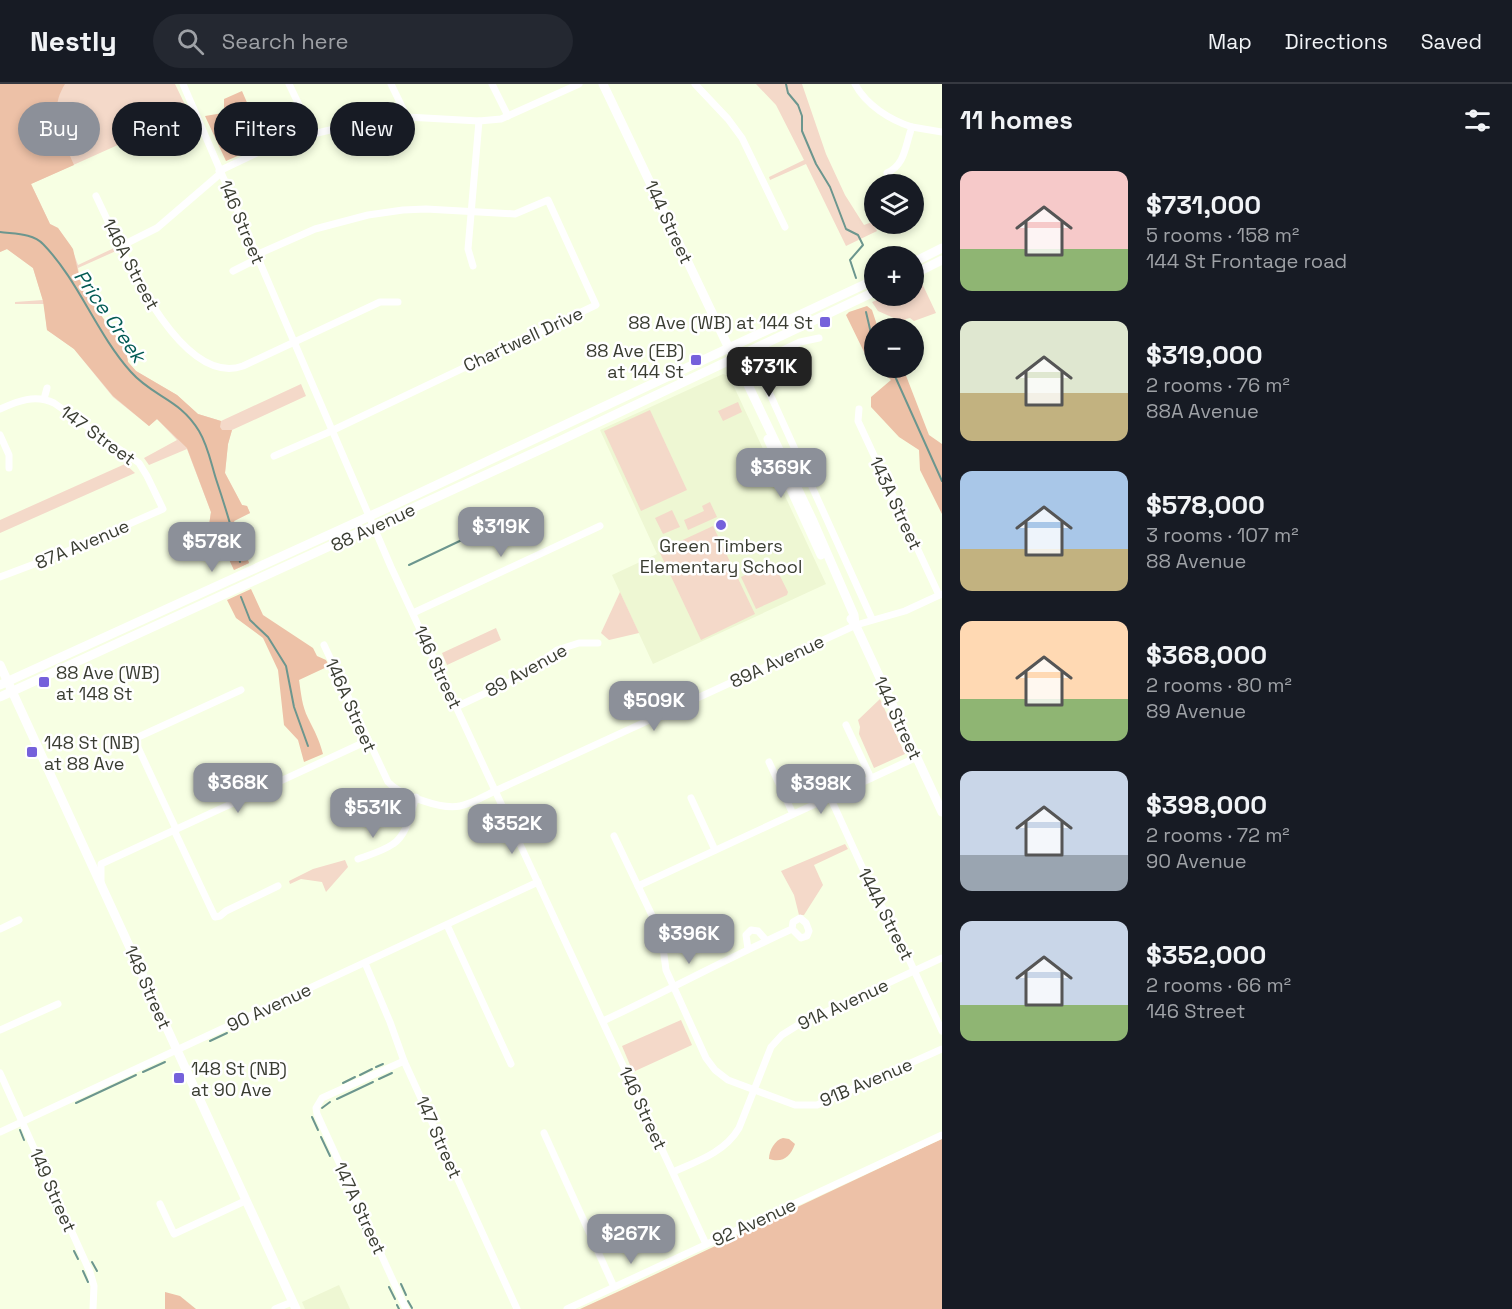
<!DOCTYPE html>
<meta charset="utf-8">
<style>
body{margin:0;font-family:"Space Grotesk",sans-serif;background:#242831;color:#f1f3f6;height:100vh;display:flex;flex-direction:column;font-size:22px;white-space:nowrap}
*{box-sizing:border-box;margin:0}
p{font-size:20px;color:#9ea1a6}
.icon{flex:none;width:33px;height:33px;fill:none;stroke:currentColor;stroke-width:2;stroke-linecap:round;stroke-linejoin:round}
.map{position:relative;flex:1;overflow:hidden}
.sheet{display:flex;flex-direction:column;background:#171b24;width:570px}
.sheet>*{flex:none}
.banner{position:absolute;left:18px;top:18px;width:570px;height:54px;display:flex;gap:12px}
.tools{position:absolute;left:864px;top:90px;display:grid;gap:12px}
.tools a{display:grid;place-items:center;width:60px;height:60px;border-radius:50%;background:#171b24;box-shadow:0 3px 9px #0003;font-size:30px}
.price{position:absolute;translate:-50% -51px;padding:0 14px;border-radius:12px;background:#8c9099;color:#fff;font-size:20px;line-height:39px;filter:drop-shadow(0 2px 3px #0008)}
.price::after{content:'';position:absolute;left:50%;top:36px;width:18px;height:14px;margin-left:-9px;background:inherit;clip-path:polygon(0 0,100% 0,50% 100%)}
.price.active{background:#222;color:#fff}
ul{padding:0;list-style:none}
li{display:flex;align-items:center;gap:18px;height:150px;padding:0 18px}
li span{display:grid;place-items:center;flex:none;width:168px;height:120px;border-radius:12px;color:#555}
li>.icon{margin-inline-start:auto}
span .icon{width:72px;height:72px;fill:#fffc;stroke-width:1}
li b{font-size:26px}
h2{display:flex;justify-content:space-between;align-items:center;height:72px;padding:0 18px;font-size:26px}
.tag{padding:0 21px;border-radius:27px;background:#171b24;box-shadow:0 3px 9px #0003;font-size:21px;line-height:54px}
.tag.active{background:#8c9099;color:#fff}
header{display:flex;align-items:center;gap:36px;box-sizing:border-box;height:84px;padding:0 30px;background:#171b24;border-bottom:2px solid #363941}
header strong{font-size:28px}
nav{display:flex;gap:33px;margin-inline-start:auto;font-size:21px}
.search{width:420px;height:54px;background:#242831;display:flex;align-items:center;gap:15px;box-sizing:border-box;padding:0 21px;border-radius:33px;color:#9ea1a6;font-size:22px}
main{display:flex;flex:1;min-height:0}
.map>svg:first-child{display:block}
.built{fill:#eef7d3}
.green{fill:#f4d9c9}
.forest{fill:#edc1a7}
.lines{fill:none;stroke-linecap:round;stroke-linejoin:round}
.stream{stroke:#6c968e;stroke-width:2}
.street{stroke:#fff;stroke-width:7}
.secondary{stroke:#fff;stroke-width:9}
.poi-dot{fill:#7561db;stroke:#fff;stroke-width:2}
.labels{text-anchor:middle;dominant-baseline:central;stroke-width:5;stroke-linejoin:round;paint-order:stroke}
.street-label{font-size:18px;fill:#3a3d32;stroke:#fff}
.poi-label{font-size:18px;fill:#3a3d32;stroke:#fff;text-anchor:start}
.water-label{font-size:20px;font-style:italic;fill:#035b54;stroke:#fff}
</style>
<header>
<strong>Nestly</strong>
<div class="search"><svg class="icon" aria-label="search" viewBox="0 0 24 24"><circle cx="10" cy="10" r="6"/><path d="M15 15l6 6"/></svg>Search here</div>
<nav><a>Map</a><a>Directions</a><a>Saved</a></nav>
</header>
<main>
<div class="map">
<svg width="942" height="1225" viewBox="0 0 942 1225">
<rect width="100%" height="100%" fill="#f7ffe3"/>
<g class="built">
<polygon points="723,290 729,292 826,500 653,580 612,491 657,470 600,346"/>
<polygon points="339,1201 350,1225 305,1225 302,1218"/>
</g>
<g class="green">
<polygon points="0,0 175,0 189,29 31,100 50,140 58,144 71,162 78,181 114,164 116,167 78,184 82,205 126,266 128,278 136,287 177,311 198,330 221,337 301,300 306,312 232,346 228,360 225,389 242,421 247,422 250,429 234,437 249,479 234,486 215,445 208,448 211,428 187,365 149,381 144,374 177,356 157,335 149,342 113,313 74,265 47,246 44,220 15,220 15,218 43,216 33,184 7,165 0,168"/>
<polygon points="756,0 802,0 826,70 845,111 864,141 872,138 877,147 846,162 806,80 770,96 769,93 804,76 776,21"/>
<polygon points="920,195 936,229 914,237 910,234 906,235 904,237 906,241 898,243 896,235 878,227 872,218 887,212 914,212 914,199"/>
<polygon points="738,318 742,328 723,337 718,327"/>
<polygon points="650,326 687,406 641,427 604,347"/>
<polygon points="125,380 135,389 0,449 0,436"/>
<polygon points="710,418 717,433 688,446 684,436 704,427 702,422"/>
<polygon points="672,426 680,443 663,450 655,434"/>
<polygon points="713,442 755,530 701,556 659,467"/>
<polygon points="773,478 788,508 787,511 756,525 741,493"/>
<polygon points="620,508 639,549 609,556 601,549"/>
<polygon points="496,544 501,556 447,581 442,569"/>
<polygon points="880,615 905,670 874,684 859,650 860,643 858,636"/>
<polygon points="845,760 848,765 814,781 823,801 804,831 799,831 794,811 781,787"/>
<polygon points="345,776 348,783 326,808 322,798 301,795 290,800 289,797 313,785"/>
<polygon points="681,936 692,961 633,988 622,962"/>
</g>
<g class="forest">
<path d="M0,0H65C47,29 62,52 74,81L31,100L50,140L58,144L73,165L82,205L126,266L128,278L136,287L177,311L198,330L221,337L220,343L222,346H232L228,360L225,389L242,421L247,422L250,429L234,437L249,479L234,486L215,445L208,448L211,428L187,364L157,335L149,342L113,312L74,265L47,246L43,217L33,184L7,165L0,168Z"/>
<polygon points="242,7 265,60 226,77 205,32 223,29 224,27 224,15"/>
<polygon points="867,222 872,226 878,244 874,244 874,279 865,270 846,231 849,228"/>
<polygon points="879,284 900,284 905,289 929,351 942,360 942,430 920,386 919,366 899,353 871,323 871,313 891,296"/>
<path d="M251,505L263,531L313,564L317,572L326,576L329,582L299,596C301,609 302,622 308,634C315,648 319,655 323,670L304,678L298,656L284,641L278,586L263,554L236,534L227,516Z"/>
<path d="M783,1054L789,1055L795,1060C790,1073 783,1079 769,1075C769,1066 775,1056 783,1054Z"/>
<path d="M942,1055V1225H580C701,1170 821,1111 942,1055Z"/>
<polygon points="165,1208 180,1212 196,1225 165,1225"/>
</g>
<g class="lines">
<g class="stream">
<polyline points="786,0 788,9 798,21 802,32 802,47 816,80 830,103 846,145 858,151 863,161 850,176 856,194"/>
<path d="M0,148C14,150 33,149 43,160C79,197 96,249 131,288C153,313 180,315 199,347C208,362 211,379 216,395C225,422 234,450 240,478"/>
<polyline points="866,228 874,262"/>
<polyline points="889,284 894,290 942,397"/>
<polyline points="409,481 502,437"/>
<polyline points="241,513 250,536 268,553 286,582 294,623 308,662"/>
<polyline points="210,957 227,949"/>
<polyline points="376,983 383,980"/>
<polyline points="143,988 165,978"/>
<polyline points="360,991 372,985"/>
<polyline points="379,995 392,989"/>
<polyline points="343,999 355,993"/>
<polyline points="337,1015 373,998"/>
<polyline points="76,1019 136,991"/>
<polyline points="322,1024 330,1018"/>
<polyline points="312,1033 318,1046"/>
<polyline points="20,1046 24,1056"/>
<polyline points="321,1053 330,1072"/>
<polyline points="47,1078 52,1089"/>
<polyline points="44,1100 48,1109"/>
<polyline points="51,1116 56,1126"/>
<polyline points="361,1139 370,1160"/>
<polyline points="74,1167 78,1175"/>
<polyline points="92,1178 97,1187"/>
<polyline points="83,1187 88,1198"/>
<polyline points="401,1200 406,1211"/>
<polyline points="389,1203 395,1215"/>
<polyline points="408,1217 412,1224"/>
<polyline points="397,1221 399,1225"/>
</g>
<g class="street">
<polyline points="183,0 391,483 706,1160"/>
<polyline points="289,0 313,50"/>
<polyline points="391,0 407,33"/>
<polyline points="492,0 508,32"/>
<polyline points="695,0 728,35 742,54 785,143"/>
<path d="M855,0C866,21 890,36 912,43C905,61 906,80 887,89"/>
<polyline points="912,43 942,48"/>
<polyline points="219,87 265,65 313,50 347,42 407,33 479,37 501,35 579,0"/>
<path d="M96,112C118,157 178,305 243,282L380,218H398"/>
<polyline points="121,162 157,144 221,89"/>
<polyline points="256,171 315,145 368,131 403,126 426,125 515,130 548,116 596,221 327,349 274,372"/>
<polyline points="473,182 468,165 479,37"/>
<polyline points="233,187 257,175"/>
<polyline points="819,254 800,258 761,276 759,286 872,535"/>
<polyline points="44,315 47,304"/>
<path d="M0,325C18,317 35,310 54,319L139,379L147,392L163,425L61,470L0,493"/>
<polyline points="859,325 858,337 939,511"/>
<polyline points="0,351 9,371 9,384"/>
<polyline points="413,529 600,442"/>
<path d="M324,561L388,698C400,711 442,726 460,722C472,720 484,712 495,707L856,541L905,527L942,510"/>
<polyline points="456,623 520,593 557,566 579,559 598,559"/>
<polyline points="846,641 871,694"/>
<polyline points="769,678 793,730"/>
<polyline points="830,713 874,809 896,847 942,947"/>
<polyline points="691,714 715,766"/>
<polyline points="176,745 134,655 241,606"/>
<polyline points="174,746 215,833 220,832 226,827 278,802"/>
<polyline points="614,752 659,846 662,856 666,886 706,974 715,986 728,996 795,1021 817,1021 942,965"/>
<path d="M358,775C369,771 383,767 393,760C407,751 411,728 416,713"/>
<polyline points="101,798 101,780 367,657"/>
<polyline points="638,802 917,673"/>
<polyline points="447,841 511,980"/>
<polyline points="0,845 19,836"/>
<polyline points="748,865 746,851 751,846 758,847 766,856"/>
<polyline points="365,879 390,938 404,977 517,1225"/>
<path d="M603,937C667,907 728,874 792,845L801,854L807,852L809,847L806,839L800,834L793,838L792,845"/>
<polyline points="0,946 58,920"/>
<polyline points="404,977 322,1014 316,1024 317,1030 406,1225"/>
<polyline points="0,989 90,1188 94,1202 93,1225"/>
<polyline points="0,1048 538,798"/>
<polyline points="544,1049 614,1203"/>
<path d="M673,1088C698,1077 725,1068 739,1044L771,963L782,951L798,941L942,874"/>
<polyline points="160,1120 174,1150 245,1117"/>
<polyline points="275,1225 292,1218"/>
<polyline points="567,1225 942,1051"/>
</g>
<g class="secondary">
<polyline points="603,0 735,277 740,284 813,437 854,531 855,540"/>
<polyline points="914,178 942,164"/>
<polyline points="914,190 942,176"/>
<polyline points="768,355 821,471"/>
<polyline points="851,535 855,540 942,728"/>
<polyline points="0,581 296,1225"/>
<polyline points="0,601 381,427 874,196"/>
<polyline points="0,613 555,359 874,208"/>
</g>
</g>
<g class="poi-dot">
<rect x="819" y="232" width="12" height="12" rx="3"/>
<rect x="690" y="270" width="12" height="12" rx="3"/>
<circle cx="721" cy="441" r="6"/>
<rect x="38" y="592" width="12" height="12" rx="3"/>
<rect x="26" y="662" width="12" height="12" rx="3"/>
<rect x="173" y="988" width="12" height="12" rx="3"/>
</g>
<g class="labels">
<g class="street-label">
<text transform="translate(242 138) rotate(67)">146 Street</text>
<text transform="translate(669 138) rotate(65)">144 Street</text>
<text transform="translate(131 180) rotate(62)">146A Street</text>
<text transform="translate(523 255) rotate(-25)">Chartwell Drive</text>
<text transform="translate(98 351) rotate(36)">147 Street</text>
<text transform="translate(896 419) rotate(65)">143A Street</text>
<text transform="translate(373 443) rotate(-25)">88 Avenue</text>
<text transform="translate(82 460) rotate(-23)">87A Avenue</text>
<text transform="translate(777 577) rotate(-25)">89A Avenue</text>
<text transform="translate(438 583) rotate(65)">146 Street</text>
<text transform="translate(526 586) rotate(-29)">89 Avenue</text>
<text transform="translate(351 621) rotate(66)">146A Street</text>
<text transform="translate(898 634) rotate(65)">144 Street</text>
<text transform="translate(886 830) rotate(63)">144A Street</text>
<text transform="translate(148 903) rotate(66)">148 Street</text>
<text transform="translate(843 920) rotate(-25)">91A Avenue</text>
<text transform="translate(269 923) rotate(-25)">90 Avenue</text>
<text transform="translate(866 998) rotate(-23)">91B Avenue</text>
<text transform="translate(643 1024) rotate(65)">146 Street</text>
<text transform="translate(439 1053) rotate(66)">147 Street</text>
<text transform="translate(53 1106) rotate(66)">149 Street</text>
<text transform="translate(360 1124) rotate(65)">147A Street</text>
<text transform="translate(754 1138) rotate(-25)">92 Avenue</text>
</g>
<g class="poi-label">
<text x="813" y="238" text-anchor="end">88 Ave (WB) at 144 St</text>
<text x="684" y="266" text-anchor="end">88 Ave (EB)<tspan x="684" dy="21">at 144 St</tspan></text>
<text x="721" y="461" text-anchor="middle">Green Timbers<tspan x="721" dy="21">Elementary School</tspan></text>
<text x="56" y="588">88 Ave (WB)<tspan x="56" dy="21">at 148 St</tspan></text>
<text x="44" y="658">148 St (NB)<tspan x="44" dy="21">at 88 Ave</tspan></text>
<text x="191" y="984">148 St (NB)<tspan x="191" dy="21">at 90 Ave</tspan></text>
</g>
<g class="water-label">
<text transform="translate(110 232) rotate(55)">Price Creek</text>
</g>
</g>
</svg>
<div class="tools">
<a><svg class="icon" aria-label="layers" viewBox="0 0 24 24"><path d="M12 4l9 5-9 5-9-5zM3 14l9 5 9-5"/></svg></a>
<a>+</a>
<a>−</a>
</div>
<b class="price active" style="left:769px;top:314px">$731K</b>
<b class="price" style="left:781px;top:415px">$369K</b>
<b class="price" style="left:501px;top:474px">$319K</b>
<b class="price" style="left:212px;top:489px">$578K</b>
<b class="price" style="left:654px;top:648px">$509K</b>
<b class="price" style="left:238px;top:730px">$368K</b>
<b class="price" style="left:821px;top:731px">$398K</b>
<b class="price" style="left:373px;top:755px">$531K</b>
<b class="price" style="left:512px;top:771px">$352K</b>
<b class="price" style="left:689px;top:881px">$396K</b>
<b class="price" style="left:631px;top:1181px">$267K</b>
<div class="banner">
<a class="tag active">Buy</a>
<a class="tag">Rent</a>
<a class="tag">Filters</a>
<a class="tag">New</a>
</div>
</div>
<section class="sheet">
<h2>11 homes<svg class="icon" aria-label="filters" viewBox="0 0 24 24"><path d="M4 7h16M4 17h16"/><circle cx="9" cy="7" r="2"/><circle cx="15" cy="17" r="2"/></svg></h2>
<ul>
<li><span style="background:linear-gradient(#f6c9c9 65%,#8fb573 0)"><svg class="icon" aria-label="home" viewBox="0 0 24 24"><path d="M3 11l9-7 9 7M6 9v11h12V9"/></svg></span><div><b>$731,000</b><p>5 rooms · 158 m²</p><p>144 St Frontage road</p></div></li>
<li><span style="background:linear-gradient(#dfe7d0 60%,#c2b280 0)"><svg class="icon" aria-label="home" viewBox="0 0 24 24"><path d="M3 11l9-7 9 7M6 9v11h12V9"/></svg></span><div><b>$319,000</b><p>2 rooms · 76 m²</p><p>88A Avenue</p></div></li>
<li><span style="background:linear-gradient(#a9c7e8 65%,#c2b280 0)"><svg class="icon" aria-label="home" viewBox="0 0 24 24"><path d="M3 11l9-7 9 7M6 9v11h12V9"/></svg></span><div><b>$578,000</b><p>3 rooms · 107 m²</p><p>88 Avenue</p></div></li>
<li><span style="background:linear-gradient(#ffd9b3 65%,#8fb573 0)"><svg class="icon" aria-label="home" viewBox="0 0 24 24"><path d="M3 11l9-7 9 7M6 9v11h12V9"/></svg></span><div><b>$368,000</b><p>2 rooms · 80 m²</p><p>89 Avenue</p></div></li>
<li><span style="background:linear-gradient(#c9d6e8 70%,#9aa5b1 0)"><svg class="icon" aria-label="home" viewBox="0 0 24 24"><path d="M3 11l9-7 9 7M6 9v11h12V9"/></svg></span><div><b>$398,000</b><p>2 rooms · 72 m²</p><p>90 Avenue</p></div></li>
<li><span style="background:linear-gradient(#c9d6e8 70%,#8fb573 0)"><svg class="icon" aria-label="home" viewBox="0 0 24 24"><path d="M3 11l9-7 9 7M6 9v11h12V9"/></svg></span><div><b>$352,000</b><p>2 rooms · 66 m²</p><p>146 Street</p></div></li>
</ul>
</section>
</main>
